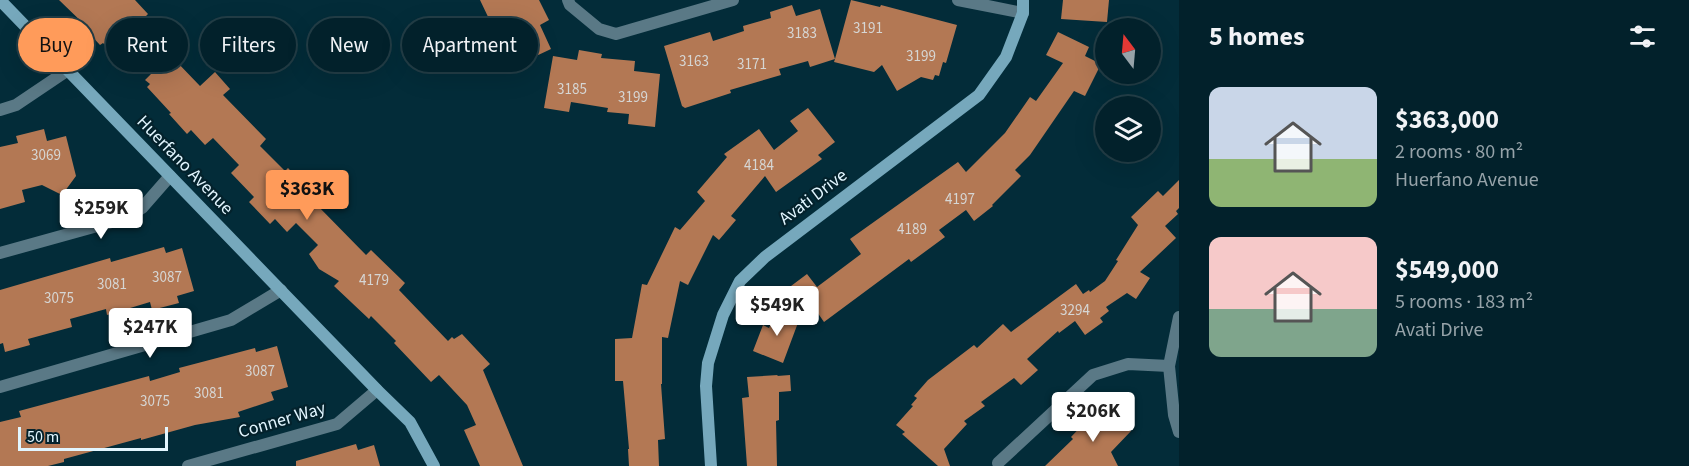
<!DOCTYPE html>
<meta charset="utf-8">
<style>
body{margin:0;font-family:"Source Sans 3",sans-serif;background:#102e37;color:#f1f3f6;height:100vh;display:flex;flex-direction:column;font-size:22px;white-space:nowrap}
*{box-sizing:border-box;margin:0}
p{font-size:20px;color:#96a3a9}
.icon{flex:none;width:33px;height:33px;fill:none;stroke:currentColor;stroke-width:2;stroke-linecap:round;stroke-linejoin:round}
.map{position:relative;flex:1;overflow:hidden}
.panel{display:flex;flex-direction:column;background:#02212b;width:510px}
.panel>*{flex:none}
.hud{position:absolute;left:18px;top:18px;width:570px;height:54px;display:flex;gap:12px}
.needle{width:39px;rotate:344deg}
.tools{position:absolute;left:1095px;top:18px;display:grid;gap:12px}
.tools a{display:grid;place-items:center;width:66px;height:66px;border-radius:50%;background:#02212b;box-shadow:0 6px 24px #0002,0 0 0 2px #233e47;font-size:30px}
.scale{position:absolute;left:18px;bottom:15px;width:150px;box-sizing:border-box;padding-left:6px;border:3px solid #e2f6ff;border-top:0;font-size:16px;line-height:21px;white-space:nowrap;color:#e2f6ff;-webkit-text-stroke:4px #04222c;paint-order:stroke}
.price{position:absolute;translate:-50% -51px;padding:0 14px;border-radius:6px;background:#fff;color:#222;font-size:20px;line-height:39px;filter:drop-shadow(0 2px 3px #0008)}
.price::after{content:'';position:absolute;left:50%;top:36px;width:18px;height:14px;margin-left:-9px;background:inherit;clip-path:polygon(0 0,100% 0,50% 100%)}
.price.on{background:#ff9b5a;color:#111}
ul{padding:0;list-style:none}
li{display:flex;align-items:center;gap:18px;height:150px;padding:0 30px}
li span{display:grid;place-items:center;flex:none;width:168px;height:120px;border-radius:12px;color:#555}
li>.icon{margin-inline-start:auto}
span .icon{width:72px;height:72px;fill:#fffc;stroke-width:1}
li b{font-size:26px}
h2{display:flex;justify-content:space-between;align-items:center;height:72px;padding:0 30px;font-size:26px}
.chip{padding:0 21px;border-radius:27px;background:#02212b;box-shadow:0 6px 24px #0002,0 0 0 2px #233e47;font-size:21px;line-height:54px}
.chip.on{background:#ff9b5a;color:#111}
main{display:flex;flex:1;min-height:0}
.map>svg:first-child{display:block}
.building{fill:#b37854}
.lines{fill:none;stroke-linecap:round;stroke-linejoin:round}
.street{stroke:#5a7986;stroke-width:12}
.secondary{stroke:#76a8bc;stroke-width:12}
.labels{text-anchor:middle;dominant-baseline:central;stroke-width:4.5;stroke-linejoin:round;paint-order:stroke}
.number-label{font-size:15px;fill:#d6d6d4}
.street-label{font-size:18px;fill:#e2f6ff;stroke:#04222c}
</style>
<main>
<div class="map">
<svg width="1179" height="466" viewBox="0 0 1179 466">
<rect width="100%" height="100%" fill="#032c39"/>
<g class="building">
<polygon points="59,0 135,0 148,14 141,21 151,31 149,33 200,86 215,72 230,89 223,95 266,139 260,146 285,171 288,168 319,201 316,204 366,255 371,250 405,283 399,290 448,341 452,337 454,339 462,334 490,364 483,370 523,466 480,466 464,430 476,425 467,405 439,375 431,382 394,343 396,341 371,316 369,319 334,286 339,281 319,269 309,254 318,245 296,223 287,232 275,219 270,224 249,202 254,197 231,173 239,165 213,138 205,145 191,130 187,134 169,114 171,113 147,87 150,84 145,80 151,74 130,52 126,55 114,42 108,48 103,43 100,45 86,30 88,28"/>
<polygon points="480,0 539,0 549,20 540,25 551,49 504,71 493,48 501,44"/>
<polygon points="851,0 880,7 881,5 957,25 946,63 943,62 939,76 935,75 933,80 921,77 897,91 882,65 874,72 834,62 835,59 810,67 808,61 779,69 781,75 730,90 731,93 685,108 682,106 664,46 710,32 713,41 744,31 743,26 771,18 770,12 792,5 796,16 820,9 835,59"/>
<polygon points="1063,0 1109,0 1107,22 1061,19"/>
<polygon points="1058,32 1089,47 1085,56 1101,64 1085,96 1074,91 1030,155 1015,170 1021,176 992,205 993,206 974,221 966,210 939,230 945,237 911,262 909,259 824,322 815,309 811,312 791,286 807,274 817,287 861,254 850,239 958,162 966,172 1005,133 1030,97 1036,101 1063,63 1046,55"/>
<polygon points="579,50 602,54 601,58 635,61 634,71 660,74 655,127 628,124 629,114 607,112 608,108 571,102 569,112 544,108 553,56 577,60"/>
<polygon points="808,108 835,142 818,155 822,159 776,192 765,176 731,216 736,220 719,240 713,235 688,285 680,281 668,338 662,337 662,384 661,384 665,439 658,440 659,466 629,466 628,449 629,449 623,381 615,381 615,339 632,338 642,284 647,285 675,227 680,230 705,201 697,192 727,157 724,154 759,129 774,150 798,131 790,121"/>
<polygon points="44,129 47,141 66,136 76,176 62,195 42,185 22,190 25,202 0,209 0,147 18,143 16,136"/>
<polygon points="1179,180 1179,208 1176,211 1178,214 1165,226 1176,238 1140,272 1150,278 1136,299 1127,293 1106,307 1109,311 1100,318 1103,322 1085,335 1075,321 1059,333 1058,331 1027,359 1038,370 1021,385 1014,378 981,402 985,406 964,421 967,424 944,449 950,466 938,466 902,434 905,432 896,425 913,406 911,405 917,398 914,396 928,380 974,345 977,348 1003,324 1011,332 1076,284 1083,294 1089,290 1090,292 1105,281 1118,261 1116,260 1138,225 1131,217 1158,191 1163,196"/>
<polygon points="164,247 166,253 182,248 194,291 177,296 179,303 152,310 150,302 107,315 106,309 70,319 72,327 28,339 30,345 5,352 3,343 0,344 0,290 110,258 111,262"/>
<polygon points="776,311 799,320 783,363 753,351 763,325 769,328"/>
<polygon points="277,346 288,387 271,392 274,400 238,412 240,417 195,425 141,440 141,438 64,459 64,462 48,466 0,466 0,422 21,417 19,411 149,376 150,381 180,372 179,368 255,348 256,352"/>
<polygon points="778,375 777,376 790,375 791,391 779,392 779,420 776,421 777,466 747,466 742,398 749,397 747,377"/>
<polygon points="1108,409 1131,431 1111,452 1118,466 1045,466 1073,439 1071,437 1089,418 1094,423"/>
<polygon points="356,444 358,450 374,445 380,466 296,466 296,461"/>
</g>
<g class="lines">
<g class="street">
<polyline points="568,0 570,5 599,29 616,34 733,0"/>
<polyline points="958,0 1023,13"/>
<polyline points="0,110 16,105 68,70"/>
<polyline points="0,253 126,218 142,208 170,176"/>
<polyline points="1179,317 1169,366 1174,415 1179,432"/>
<polyline points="0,387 231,320 281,290"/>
<polyline points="998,463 1093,375 1128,364 1169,366"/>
<polyline points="188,466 337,424 377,390"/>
</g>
<g class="secondary">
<polyline points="0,0 377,390 410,422 434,466"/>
<polyline points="711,466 706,386 708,363 723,315 740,281 765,257 979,95 1006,57 1023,13 1023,0"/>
</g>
</g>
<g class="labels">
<g class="number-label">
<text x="868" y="28">3191</text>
<text x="802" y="33">3183</text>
<text x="921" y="56">3199</text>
<text x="694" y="61">3163</text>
<text x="752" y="64">3171</text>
<text x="572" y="89">3185</text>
<text x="633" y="97">3199</text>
<text x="46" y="155">3069</text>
<text x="759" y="165">4184</text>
<text x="960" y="199">4197</text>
<text x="912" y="229">4189</text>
<text x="167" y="277">3087</text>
<text x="374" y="280">4179</text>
<text x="112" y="284">3081</text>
<text x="59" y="298">3075</text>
<text x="1075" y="310">3294</text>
<text x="260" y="371">3087</text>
<text x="209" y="393">3081</text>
<text x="155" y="401">3075</text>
</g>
<g class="street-label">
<text transform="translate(185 165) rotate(46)">Huerfano Avenue</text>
<text transform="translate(813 197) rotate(-37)">Avati Drive</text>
<text transform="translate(282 420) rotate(-16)">Conner Way</text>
</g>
</g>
</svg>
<div class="tools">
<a><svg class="needle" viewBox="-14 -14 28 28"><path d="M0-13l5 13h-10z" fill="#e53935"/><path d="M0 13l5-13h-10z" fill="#96a3a9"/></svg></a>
<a><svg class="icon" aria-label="layers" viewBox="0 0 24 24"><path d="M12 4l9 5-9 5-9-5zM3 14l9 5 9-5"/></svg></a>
</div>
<div class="scale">50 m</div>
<b class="price on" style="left:307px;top:221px">$363K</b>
<b class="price" style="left:101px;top:240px">$259K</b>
<b class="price" style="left:777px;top:337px">$549K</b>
<b class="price" style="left:150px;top:359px">$247K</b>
<b class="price" style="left:1093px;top:443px">$206K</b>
<div class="hud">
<a class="chip on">Buy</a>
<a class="chip">Rent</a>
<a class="chip">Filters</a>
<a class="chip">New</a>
<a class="chip">Apartment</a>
</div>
</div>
<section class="panel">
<h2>5 homes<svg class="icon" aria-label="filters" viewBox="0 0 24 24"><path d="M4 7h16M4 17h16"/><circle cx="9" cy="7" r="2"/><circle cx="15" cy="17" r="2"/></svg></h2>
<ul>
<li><span style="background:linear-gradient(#c9d6e8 60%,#8fb573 0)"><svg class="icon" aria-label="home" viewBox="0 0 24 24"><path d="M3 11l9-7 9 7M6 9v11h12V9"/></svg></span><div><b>$363,000</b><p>2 rooms · 80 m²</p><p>Huerfano Avenue</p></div></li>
<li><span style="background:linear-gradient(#f6c9c9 60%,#7fa58c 0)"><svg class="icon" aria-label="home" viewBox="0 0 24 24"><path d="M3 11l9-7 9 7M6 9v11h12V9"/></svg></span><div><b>$549,000</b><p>5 rooms · 183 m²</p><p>Avati Drive</p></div></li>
</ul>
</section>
</main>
